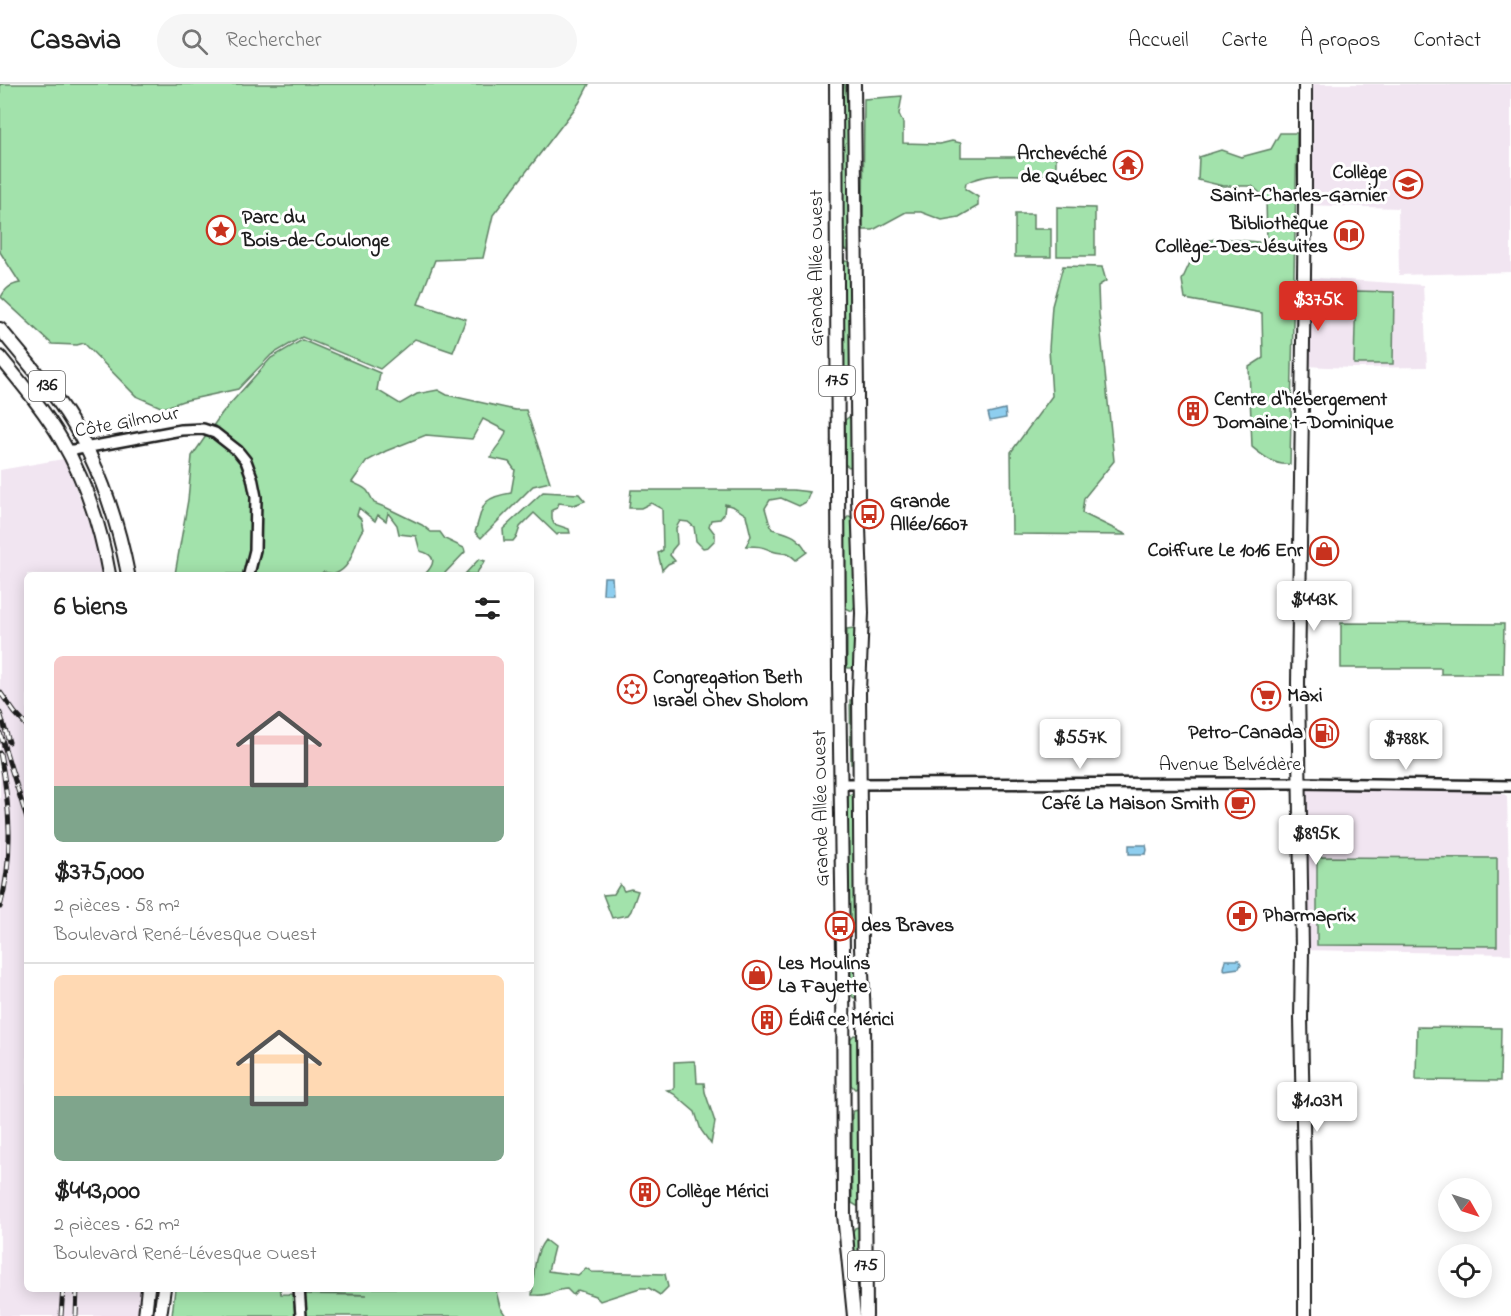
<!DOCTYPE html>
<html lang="fr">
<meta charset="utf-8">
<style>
body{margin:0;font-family:"Indie Flower",sans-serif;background:#f6f6f6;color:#222;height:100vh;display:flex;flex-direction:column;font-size:22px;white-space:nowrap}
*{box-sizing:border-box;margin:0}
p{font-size:20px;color:#767676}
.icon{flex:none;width:33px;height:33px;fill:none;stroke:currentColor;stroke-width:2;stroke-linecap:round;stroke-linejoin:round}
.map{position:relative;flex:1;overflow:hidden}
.side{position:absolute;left:24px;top:488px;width:510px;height:720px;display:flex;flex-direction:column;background:#fff;border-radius:9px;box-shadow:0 3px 15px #0003}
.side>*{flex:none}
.needle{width:39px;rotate:129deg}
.buttons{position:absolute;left:1438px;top:1094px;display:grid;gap:12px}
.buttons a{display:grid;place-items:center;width:54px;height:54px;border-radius:50%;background:#fff;box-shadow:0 3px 15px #0003;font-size:30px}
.price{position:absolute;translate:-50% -51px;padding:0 14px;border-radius:6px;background:#fff;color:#222;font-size:20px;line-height:39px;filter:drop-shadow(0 2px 3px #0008)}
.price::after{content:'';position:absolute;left:50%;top:36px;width:18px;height:14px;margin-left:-9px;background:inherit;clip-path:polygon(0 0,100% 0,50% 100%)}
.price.on{background:#d93025;color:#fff}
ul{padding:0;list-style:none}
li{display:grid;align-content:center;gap:12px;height:318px;padding:0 30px}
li+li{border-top:2px solid #e0e0e0}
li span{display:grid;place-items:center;height:186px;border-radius:9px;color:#555}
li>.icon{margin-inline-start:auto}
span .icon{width:108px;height:108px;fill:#fffc;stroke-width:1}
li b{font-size:26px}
h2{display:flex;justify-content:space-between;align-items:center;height:72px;padding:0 30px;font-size:26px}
header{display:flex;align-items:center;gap:36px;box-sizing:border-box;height:84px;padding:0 30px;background:#fff;border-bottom:2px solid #e0e0e0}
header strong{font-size:28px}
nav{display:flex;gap:33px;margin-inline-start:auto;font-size:21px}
.search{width:420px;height:54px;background:#f6f6f6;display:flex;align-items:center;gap:15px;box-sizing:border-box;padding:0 21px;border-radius:33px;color:#767676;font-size:22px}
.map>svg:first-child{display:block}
.built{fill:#f1e5f1}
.green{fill:#a2e2ab;stroke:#5f7f64;stroke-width:1.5}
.water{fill:#8eceef;stroke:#60879b;stroke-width:1.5}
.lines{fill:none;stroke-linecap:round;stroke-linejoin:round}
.minor-casing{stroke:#1c1c1c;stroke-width:14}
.major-casing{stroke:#1c1c1c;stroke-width:16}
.minor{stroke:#fff;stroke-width:9}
.major{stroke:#fff;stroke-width:12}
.rail-casing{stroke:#1c1c1c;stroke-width:5}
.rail{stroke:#fff;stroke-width:3;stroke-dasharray:9;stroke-linecap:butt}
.labels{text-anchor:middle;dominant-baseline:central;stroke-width:6;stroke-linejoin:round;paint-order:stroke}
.shield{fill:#fff;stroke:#606060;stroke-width:1.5}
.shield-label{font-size:18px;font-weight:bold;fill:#1c1c1c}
.poi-label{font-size:20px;font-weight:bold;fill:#1c1c1c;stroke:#fff;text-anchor:start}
.street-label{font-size:20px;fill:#1c1c1c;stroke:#fff}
</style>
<header>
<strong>Casavia</strong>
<div class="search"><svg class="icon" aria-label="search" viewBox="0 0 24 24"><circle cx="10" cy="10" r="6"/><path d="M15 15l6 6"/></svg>Rechercher</div>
<nav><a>Accueil</a><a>Carte</a><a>À propos</a><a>Contact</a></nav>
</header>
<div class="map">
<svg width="1511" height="1232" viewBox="0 0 1511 1232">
<rect width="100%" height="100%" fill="#fff"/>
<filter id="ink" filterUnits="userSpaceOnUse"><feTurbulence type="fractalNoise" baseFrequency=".0167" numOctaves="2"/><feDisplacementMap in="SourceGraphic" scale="12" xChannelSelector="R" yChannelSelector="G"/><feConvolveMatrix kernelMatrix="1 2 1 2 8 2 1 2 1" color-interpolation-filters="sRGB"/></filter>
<g filter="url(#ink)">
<g class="built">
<polygon points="1305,0 1511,0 1511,188 1399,191 1398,124 1305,121"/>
<polygon points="1304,194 1318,194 1423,201 1427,283 1353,284 1303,282"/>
<polygon points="63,375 72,394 86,431 96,463 101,490 27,490 27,1204 141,1205 137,1232 0,1232 0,386"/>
<polygon points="1300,699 1339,699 1504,710 1507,712 1511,870 1302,866"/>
</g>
<g class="green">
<path d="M0,0H589L579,19L493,131L483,174L435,176L418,220L466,235L453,268L415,255L380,285L302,253L271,271L238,305L183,317L163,324L136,312L84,259L77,261L52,260L1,213C6,204 10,201 20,199L0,168Z"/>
<polygon points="843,0 845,0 849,38 850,165 848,167 843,164"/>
<path d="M902,12L899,30L903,39V59L940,60L952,57L961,59V73H1056V92C1029,92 988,86 966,99L965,105L978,113V122L959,133L942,136L921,128H906L873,146H863L864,15Z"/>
<path d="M1280,49H1297L1290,380C1275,382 1263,372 1252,363L1249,283L1263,274L1262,229L1185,215L1182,196L1199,159L1219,154L1267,159L1266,114L1252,102H1223L1198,96L1199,73L1221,66L1241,73L1271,65Z"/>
<polygon points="1057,123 1095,124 1095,172 1057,172"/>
<polygon points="1015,130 1033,130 1033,145 1051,145 1051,173 1015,173"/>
<polygon points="845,177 850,178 851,308 849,309 844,306 843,181"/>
<polygon points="1063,182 1102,183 1106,197 1098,202 1099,230 1114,377 1084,414 1082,429 1127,451 1012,450 1011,368 1052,312 1049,265 1052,222"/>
<polygon points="1356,207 1394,208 1393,280 1354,280"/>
<path d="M302,256L380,289L377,306L400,320L417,310L438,306L447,311L515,326H526L550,398L533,402L481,454L475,448C484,421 480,414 511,409L515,386L509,378L491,374C494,362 504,359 506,347L483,335L472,355L426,351L386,367L367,377L352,398C368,406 366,403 374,419L387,424L422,441L431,448H440L445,455L464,464L465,468L444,490H425C436,479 436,471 420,467L416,452L399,450L397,441L388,429L386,437L378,431L375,437L359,424L357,431L361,435L363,445C352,460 355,482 335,490L323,488L320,490H175L188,416L192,372L222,329L271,274Z"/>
<polygon points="849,333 851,334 854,381 849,383 845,380 845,336"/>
<path d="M631,406H793L810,408L806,418L799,422L781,414L770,416L765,424L769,438L772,445C790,450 798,451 807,468L796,476C786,466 783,471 772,467C761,462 758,462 746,462L751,452L746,431L734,423L725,420L724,430L720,435L711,436L709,442L715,450V456L708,463L703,464L696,457L694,443L688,438L680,437L676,444L677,460L672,466L670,471L675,477L668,480L662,486L658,469L663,466L662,425L651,419L641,424H629Z"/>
<polygon points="543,408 579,410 585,417 574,421 559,419 557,424 552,426 552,435 554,440 569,445 570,449 559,449 557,451 534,429 520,443 517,452 513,457 504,457 503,445"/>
<polygon points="849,432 854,434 855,437 855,522 852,527 846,524 845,436"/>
<polygon points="479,475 485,477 476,490 465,490"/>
<polygon points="1341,539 1504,540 1503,590 1441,590 1441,584 1341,584"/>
<polygon points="854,544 855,545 856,581 855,584 848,584 847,582 847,545"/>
<polygon points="850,616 853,616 855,679 851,680"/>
<polygon points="853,709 856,710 856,849 853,849 849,845 848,714 849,711"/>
<polygon points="1317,773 1497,774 1497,862 1317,861"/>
<polygon points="620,800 624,807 631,805 638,807 631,827 628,831 612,834 603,811 614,810"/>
<polygon points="853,871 856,872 859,913 854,914 852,912 850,875"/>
<polygon points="1417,943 1501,944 1500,997 1416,996"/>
<polygon points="854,951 859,952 860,1003 855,1005 851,1001 850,955"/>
<polygon points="694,977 696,981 697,999 704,999 705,1008 715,1038 711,1060 701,1046 695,1028 674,1010 667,1006 674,1005 674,978"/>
<polygon points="858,1026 860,1027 860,1122 857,1122 852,1119 852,1031 854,1027"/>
<polygon points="858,1143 860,1144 863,1232 859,1232 853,1147 855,1144"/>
<path d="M545,1156L554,1163L548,1187L578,1191L586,1184L592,1188L665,1190L668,1203L660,1211L649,1204H640L600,1217L595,1212L578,1206L573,1211L567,1205C559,1205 555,1208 547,1210C542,1212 537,1211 532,1211C534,1193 533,1171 545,1156Z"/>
<polygon points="280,1204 281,1210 367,1211 301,1208 302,1204 516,1204 516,1207 496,1207 500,1223 506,1232 172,1232 175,1205"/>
</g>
<g class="water">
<polygon points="1005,325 1006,334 990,337 988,329"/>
<polygon points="604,493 612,493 613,510 603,510"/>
<polygon points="1129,761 1146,761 1147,766 1146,770 1129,770"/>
<polygon points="1225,876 1239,876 1241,880 1239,884 1225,886 1223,884"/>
</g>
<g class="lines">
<g class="minor-casing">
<g id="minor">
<polyline points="68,367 181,346 203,345 215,349 238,367 246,377 252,393 256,413 255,466 249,490"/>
<polyline points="841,700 1300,699 1511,702"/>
<polyline points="299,1204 301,1232"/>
</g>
</g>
<g class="major-casing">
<g id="major">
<polyline points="836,0 839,594 843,867 844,1131 854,1232"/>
<polyline points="854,0 858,415 862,529 859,608 861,864 864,935 866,1232"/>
<path d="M0,245C20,269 40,292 58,317C94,367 116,429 128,490"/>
<path d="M0,273C21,299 44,326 61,355C85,396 101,444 109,490"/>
<polyline points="145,1232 148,1204"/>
<polyline points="160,1232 164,1204"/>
<polyline points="1305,1232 1305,1142 1301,934 1302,866 1298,599 1305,121 1305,0"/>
</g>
</g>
<use href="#minor" class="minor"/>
<use href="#major" class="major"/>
<g class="rail-casing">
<g id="rail">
<polyline points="0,608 15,629 27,642"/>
<polyline points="0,629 9,658"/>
<polyline points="0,649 27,735"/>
<path d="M0,669C10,721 14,772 0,823"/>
<polyline points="61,1232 63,1204"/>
<polyline points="76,1232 77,1204"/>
</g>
</g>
<use href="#rail" class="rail"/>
</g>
</g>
<defs>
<g id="temple-ring" transform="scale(1.5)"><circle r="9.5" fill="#fff" stroke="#c8321e" stroke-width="1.5"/><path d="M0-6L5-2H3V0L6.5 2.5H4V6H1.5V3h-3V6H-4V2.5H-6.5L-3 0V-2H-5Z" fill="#c8321e"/></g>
<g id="school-ring" transform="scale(1.5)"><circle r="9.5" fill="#fff" stroke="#c8321e" stroke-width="1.5"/><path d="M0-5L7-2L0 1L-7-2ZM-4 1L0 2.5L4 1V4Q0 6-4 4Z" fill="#c8321e"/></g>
<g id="sight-ring" transform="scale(1.5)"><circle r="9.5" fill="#fff" stroke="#c8321e" stroke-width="1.5"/><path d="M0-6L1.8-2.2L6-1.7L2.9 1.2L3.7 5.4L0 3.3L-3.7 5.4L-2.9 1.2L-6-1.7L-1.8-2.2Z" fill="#c8321e"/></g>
<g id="library-ring" transform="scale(1.5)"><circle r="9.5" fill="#fff" stroke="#c8321e" stroke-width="1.5"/><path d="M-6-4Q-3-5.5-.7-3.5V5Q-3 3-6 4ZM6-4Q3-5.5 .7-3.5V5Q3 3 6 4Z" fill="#c8321e"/></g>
<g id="building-ring" transform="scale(1.5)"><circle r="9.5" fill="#fff" stroke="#c8321e" stroke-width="1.5"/><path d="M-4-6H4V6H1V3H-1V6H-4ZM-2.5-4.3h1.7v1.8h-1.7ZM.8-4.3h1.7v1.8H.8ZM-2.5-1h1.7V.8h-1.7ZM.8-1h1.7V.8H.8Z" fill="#c8321e"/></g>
<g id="bus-ring" transform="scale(1.5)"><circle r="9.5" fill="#fff" stroke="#c8321e" stroke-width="1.5"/><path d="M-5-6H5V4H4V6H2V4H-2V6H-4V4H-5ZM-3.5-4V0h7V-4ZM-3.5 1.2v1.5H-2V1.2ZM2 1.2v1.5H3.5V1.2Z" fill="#c8321e"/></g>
<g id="shop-ring" transform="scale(1.5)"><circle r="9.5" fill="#fff" stroke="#c8321e" stroke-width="1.5"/><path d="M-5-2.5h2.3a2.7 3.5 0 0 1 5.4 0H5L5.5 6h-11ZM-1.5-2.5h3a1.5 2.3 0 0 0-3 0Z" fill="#c8321e"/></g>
<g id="synagogue-ring" transform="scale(1.5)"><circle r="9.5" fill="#fff" stroke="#c8321e" stroke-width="1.5"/><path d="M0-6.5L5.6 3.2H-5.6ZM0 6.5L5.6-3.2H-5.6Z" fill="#c8321e"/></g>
<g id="supermarket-ring" transform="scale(1.5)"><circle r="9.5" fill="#fff" stroke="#c8321e" stroke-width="1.5"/><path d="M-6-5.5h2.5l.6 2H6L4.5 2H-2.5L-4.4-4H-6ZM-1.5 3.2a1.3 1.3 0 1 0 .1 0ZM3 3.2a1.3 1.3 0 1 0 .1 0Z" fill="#c8321e"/></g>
<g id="fuel-ring" transform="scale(1.5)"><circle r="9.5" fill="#fff" stroke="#c8321e" stroke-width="1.5"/><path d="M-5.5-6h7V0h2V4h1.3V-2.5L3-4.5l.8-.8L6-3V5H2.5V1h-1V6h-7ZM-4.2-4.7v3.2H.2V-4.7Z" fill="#c8321e"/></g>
<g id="cafe-ring" transform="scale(1.5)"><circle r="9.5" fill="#fff" stroke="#c8321e" stroke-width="1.5"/><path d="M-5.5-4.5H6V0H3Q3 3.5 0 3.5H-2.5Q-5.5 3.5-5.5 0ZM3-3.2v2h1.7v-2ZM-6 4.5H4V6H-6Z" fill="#c8321e"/></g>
<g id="pharmacy-ring" transform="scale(1.5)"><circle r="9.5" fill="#fff" stroke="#c8321e" stroke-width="1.5"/><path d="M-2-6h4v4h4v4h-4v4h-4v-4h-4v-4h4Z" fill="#c8321e"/></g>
</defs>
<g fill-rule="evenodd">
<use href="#temple-ring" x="1128" y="81"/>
<use href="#school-ring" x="1408" y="100"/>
<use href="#sight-ring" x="221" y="146"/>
<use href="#library-ring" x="1349" y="151"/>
<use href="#building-ring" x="1193" y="327"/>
<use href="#bus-ring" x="869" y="430"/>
<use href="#shop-ring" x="1324" y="467"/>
<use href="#synagogue-ring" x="632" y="605"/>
<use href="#supermarket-ring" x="1266" y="612"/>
<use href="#fuel-ring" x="1324" y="649"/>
<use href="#cafe-ring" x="1240" y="720"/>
<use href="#pharmacy-ring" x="1242" y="832"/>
<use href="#bus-ring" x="840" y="842"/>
<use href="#shop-ring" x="757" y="891"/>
<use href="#building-ring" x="767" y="936"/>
<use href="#building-ring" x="645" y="1108"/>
</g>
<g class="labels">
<g class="shield">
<rect x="819" y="282" width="36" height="30" rx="4.5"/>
<rect x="29" y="287" width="36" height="30" rx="4.5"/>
<rect x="848" y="1167" width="36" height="30" rx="4.5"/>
</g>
<g class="shield-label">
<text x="837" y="297">175</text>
<text x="47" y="302">136</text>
<text x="866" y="1182">175</text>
</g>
<g class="poi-label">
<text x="1107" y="70" text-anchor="end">Archevéché<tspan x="1107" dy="23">de Québec</tspan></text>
<text x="1387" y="89" text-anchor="end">Collège<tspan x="1387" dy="23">Saint-Charles-Garnier</tspan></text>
<text x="242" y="134">Parc du<tspan x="242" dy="23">Bois-de-Coulonge</tspan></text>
<text x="1328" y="140" text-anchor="end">Bibliothèque<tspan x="1328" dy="23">Collège-Des-Jésuites</tspan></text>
<text x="1214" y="316">Centre d'hébergement<tspan x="1214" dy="23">Domaine t-Dominique</tspan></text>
<text x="890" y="418">Grande<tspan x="890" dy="23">Allée/6607</tspan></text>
<text x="1303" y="467" text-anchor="end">Coiffure Le 1016 Enr</text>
<text x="653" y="594">Congregation Beth<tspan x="653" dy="23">Israel Ohev Sholom</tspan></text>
<text x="1287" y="612">Maxi</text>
<text x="1303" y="649" text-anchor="end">Petro-Canada</text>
<text x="1219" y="720" text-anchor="end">Café La Maison Smith</text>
<text x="1263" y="832">Pharmaprix</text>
<text x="861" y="842">des Braves</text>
<text x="778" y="880">Les Moulins<tspan x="778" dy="23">La Fayette</tspan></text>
<text x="788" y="936">Édifice Mérici</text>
<text x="666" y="1108">Collège Mérici</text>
</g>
<g class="street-label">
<text transform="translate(817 184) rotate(-90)">Grande Allée Ouest</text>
<text transform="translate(127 339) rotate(-10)">Côte Gilmour</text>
<text x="1230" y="681">Avenue Belvédère</text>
<text transform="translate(822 724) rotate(-91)">Grande Allée Ouest</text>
</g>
</g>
</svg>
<div class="buttons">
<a><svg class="needle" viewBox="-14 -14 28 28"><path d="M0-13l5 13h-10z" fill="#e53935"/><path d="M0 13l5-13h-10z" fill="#767676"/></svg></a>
<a><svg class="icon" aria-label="locate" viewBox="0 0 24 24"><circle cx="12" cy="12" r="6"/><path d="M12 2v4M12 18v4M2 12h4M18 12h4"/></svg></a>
</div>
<b class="price on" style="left:1318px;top:248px">$375K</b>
<b class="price" style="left:1314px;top:548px">$443K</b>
<b class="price" style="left:1080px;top:686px">$557K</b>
<b class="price" style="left:1406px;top:687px">$788K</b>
<b class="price" style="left:1316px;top:782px">$895K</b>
<b class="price" style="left:1317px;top:1049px">$1.03M</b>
<section class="side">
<h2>6 biens<svg class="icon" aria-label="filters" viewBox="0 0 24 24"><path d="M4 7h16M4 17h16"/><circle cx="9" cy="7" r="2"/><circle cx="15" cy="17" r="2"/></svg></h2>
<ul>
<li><span style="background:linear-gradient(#f6c9c9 70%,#7fa58c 0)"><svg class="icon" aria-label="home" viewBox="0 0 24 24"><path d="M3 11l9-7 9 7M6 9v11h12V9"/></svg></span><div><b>$375,000</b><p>2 pièces · 58 m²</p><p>Boulevard René-Lévesque Ouest</p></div></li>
<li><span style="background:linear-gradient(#ffd9b3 65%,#7fa58c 0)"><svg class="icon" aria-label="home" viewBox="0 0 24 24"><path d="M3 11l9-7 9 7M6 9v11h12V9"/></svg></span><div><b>$443,000</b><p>2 pièces · 62 m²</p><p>Boulevard René-Lévesque Ouest</p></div></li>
</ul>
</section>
</div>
